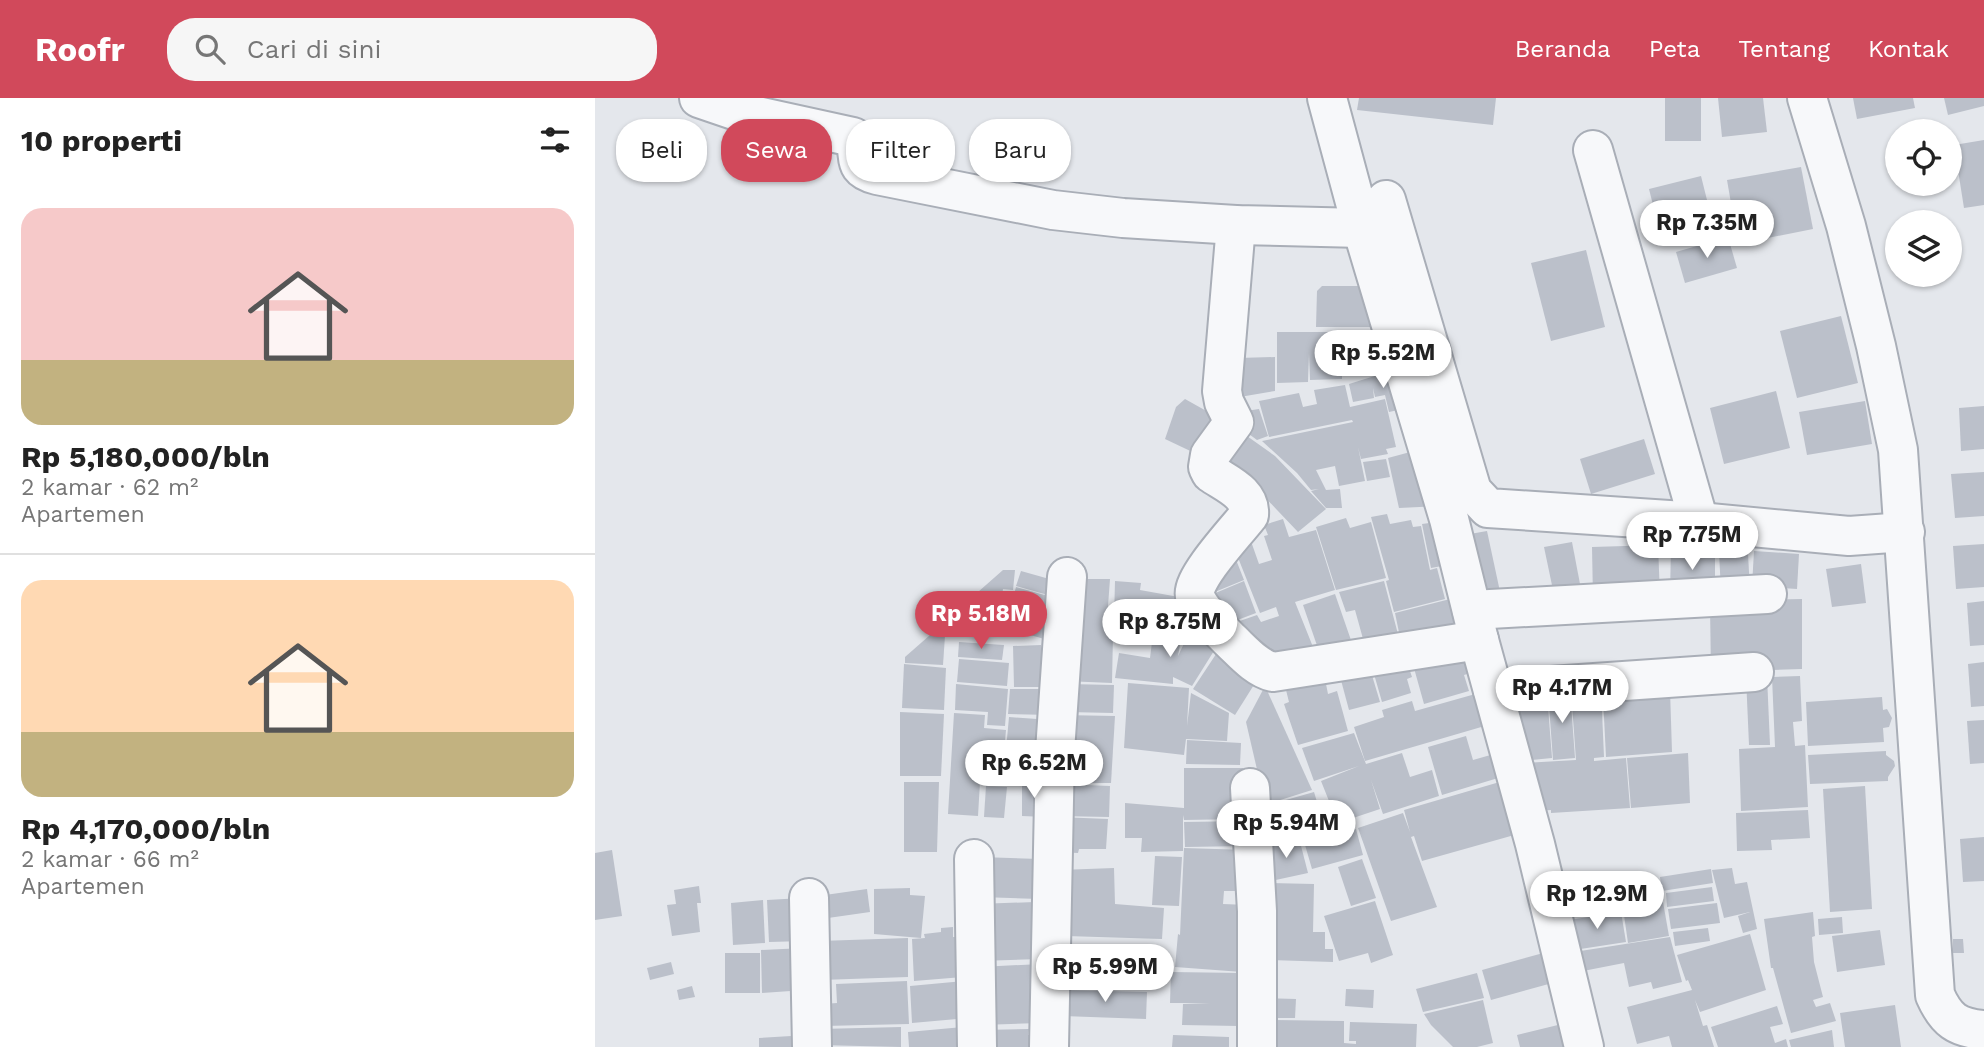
<!DOCTYPE html>
<html lang="id">
<meta charset="utf-8">
<style>
body{margin:0;font-family:"Work Sans",sans-serif;background:#f6f6f6;color:#222;height:100vh;display:flex;flex-direction:column;font-size:26px;white-space:nowrap}
*{box-sizing:border-box;margin:0}
p{font-size:23px;color:#767676}
.icon{flex:none;width:38px;height:38px;fill:none;stroke:currentColor;stroke-width:2;stroke-linecap:round;stroke-linejoin:round}
.map{position:relative;flex:1;overflow:hidden}
.drawer{display:flex;flex-direction:column;background:#fff;width:595px}
.drawer>*{flex:none}
.banner{position:absolute;left:21px;top:21px;width:665px;height:63px;display:flex;gap:14px}
.controls{position:absolute;left:1290px;top:21px;display:grid;gap:14px}
.controls a{display:grid;place-items:center;width:77px;height:77px;border-radius:50%;background:#fff;box-shadow:0 2px 5px #0004;font-size:35px}
.price{position:absolute;translate:-50% -60px;padding:0 16px;border-radius:24px;background:#fff;color:#222;font-size:23px;line-height:46px;filter:drop-shadow(0 2px 4px #0008)}
.price::after{content:'';position:absolute;left:50%;top:42px;width:21px;height:16px;margin-left:-10px;background:inherit;clip-path:polygon(0 0,100% 0,50% 100%)}
.price.selected{background:#d1495b;color:#fff}
ul{padding:0;list-style:none}
li{display:grid;align-content:center;gap:14px;height:371px;padding:0 21px}
li+li{border-top:2px solid #e0e0e0}
li span{display:grid;place-items:center;height:217px;border-radius:21px;color:#555}
li>.icon{margin-inline-start:auto}
span .icon{width:126px;height:126px;fill:#fffc;stroke-width:1}
li b{font-size:30px}
h2{display:flex;justify-content:space-between;align-items:center;height:84px;padding:0 21px;font-size:30px}
.tag{padding:0 24px;border-radius:28px;background:#fff;box-shadow:0 2px 5px #0004;font-size:24px;line-height:63px}
.tag.selected{background:#d1495b;color:#fff}
header{display:flex;align-items:center;gap:42px;box-sizing:border-box;height:98px;padding:0 35px;background:#d1495b;color:#fff}
header strong{font-size:33px}
nav{display:flex;gap:38px;margin-inline-start:auto;font-size:24px}
.search{width:490px;height:63px;background:#f6f6f6;display:flex;align-items:center;gap:18px;box-sizing:border-box;padding:0 24px;border-radius:28px;color:#767676;font-size:26px}
main{display:flex;flex:1;min-height:0}
.map>svg:first-child{display:block}
.building{fill:#bbc0ca}
.lines{fill:none;stroke-linecap:round;stroke-linejoin:round}
.minor-casing{stroke:#a9aeb7;stroke-width:42}
.minor{stroke:#f7f8fa;stroke-width:38}
</style>
<header>
<strong>Roofr</strong>
<div class="search"><svg class="icon" aria-label="search" viewBox="0 0 24 24"><circle cx="10" cy="10" r="6"/><path d="M15 15l6 6"/></svg>Cari di sini</div>
<nav><a>Beranda</a><a>Peta</a><a>Tentang</a><a>Kontak</a></nav>
</header>
<main>
<section class="drawer">
<h2>10 properti<svg class="icon" aria-label="filters" viewBox="0 0 24 24"><path d="M4 7h16M4 17h16"/><circle cx="9" cy="7" r="2"/><circle cx="15" cy="17" r="2"/></svg></h2>
<ul>
<li><span style="background:linear-gradient(#f6c9c9 70%,#c2b280 0)"><svg class="icon" aria-label="home" viewBox="0 0 24 24"><path d="M3 11l9-7 9 7M6 9v11h12V9"/></svg></span><div><b>Rp 5,180,000/bln</b><p>2 kamar · 62 m²</p><p>Apartemen</p></div></li>
<li><span style="background:linear-gradient(#ffd9b3 70%,#c2b280 0)"><svg class="icon" aria-label="home" viewBox="0 0 24 24"><path d="M3 11l9-7 9 7M6 9v11h12V9"/></svg></span><div><b>Rp 4,170,000/bln</b><p>2 kamar · 66 m²</p><p>Apartemen</p></div></li>
</ul>
</section>
<div class="map">
<svg width="1389" height="949" viewBox="0 0 1389 949">
<rect width="100%" height="100%" fill="#e4e7ec"/>
<g class="building">
<polygon points="764,0 901,0 898,27 762,12"/>
<rect x="1070" y="0" width="36" height="43"/>
<polygon points="1123,0 1168,0 1172,34 1127,39"/>
<polygon points="1258,0 1318,0 1320,10 1262,21"/>
<polygon points="1349,0 1389,0 1389,8 1353,17"/>
<polygon points="1389,42 1389,107 1369,110 1359,47"/>
<polygon points="1206,69 1218,131 1143,146 1132,82"/>
<polygon points="1106,78 1114,110 1062,123 1054,91"/>
<polygon points="1133,139 1142,170 1090,185 1081,154"/>
<polygon points="991,152 1010,229 956,243 936,165"/>
<polygon points="727,188 779,188 783,229 721,229 722,193"/>
<polygon points="1246,218 1263,285 1202,300 1185,233"/>
<polygon points="797,233 800,263 750,268 748,236"/>
<polygon points="682,234 747,234 747,281 715,282 714,255 713,284 682,285"/>
<polygon points="680,259 680,293 633,301 643,260"/>
<polygon points="802,271 817,309 794,314 790,297 780,299 778,290 779,300 758,304 754,286"/>
<polygon points="750,287 755,309 790,301 801,349 791,351 793,356 766,361 763,349 770,383 744,388 740,368 721,372 731,392 745,391 747,410 731,410 716,393 724,391 716,392 702,375 667,343 758,324 757,322 674,339 664,303 704,295 708,309 722,306 719,292"/>
<polygon points="1181,293 1195,350 1129,366 1115,310"/>
<polygon points="590,301 631,324 608,359 570,341 581,309"/>
<polygon points="1270,303 1277,346 1212,357 1204,314"/>
<polygon points="1389,308 1389,351 1366,353 1364,310"/>
<polygon points="664,311 673,338 662,342 643,328 644,314"/>
<polygon points="642,331 680,358 731,411 703,434 663,392 625,365"/>
<polygon points="1049,341 1060,376 996,396 985,361"/>
<polygon points="830,350 845,408 804,410 793,360"/>
<polygon points="791,361 795,379 772,383 768,364"/>
<polygon points="1389,374 1389,418 1360,420 1356,376"/>
<polygon points="792,416 795,426 816,422 818,429 826,428 835,472 842,470 850,501 799,514 791,483 794,482 776,419"/>
<polygon points="751,420 755,430 776,424 791,480 741,492 721,429"/>
<polygon points="688,421 694,439 721,432 740,492 700,504 720,554 672,570 639,525 662,517 666,524 684,518 681,509 665,515 638,447 652,432 664,466 677,462 669,438 673,437 669,427"/>
<polygon points="849,423 858,466 836,470 827,426"/>
<polygon points="892,433 907,503 885,508 875,436"/>
<polygon points="977,444 985,486 958,492 949,449"/>
<polygon points="1389,446 1389,489 1361,491 1358,448"/>
<polygon points="1063,447 1065,498 998,500 997,449"/>
<polygon points="636,449 649,482 610,498"/>
<polygon points="1076,449 1120,453 1120,497 1075,497"/>
<polygon points="1159,453 1204,456 1202,491 1157,488"/>
<polygon points="1124,454 1153,456 1155,492 1126,493"/>
<polygon points="1266,466 1271,505 1237,509 1231,471"/>
<polygon points="408,472 420,472 418,492 408,491 405,511 366,509"/>
<polygon points="426,473 465,484 460,499 421,488"/>
<polygon points="475,481 515,481 511,535 518,536 517,585 470,583"/>
<polygon points="520,483 546,485 545,492 595,501 589,532 519,521"/>
<polygon points="649,483 661,515 624,529 611,499"/>
<polygon points="789,483 804,540 770,548 760,512 751,514 744,494"/>
<polygon points="421,489 464,501 457,523 415,511"/>
<polygon points="740,496 758,548 726,559 708,507"/>
<polygon points="863,499 872,537 806,544 800,515"/>
<polygon points="1207,501 1207,571 1116,574 1115,508 1165,502"/>
<polygon points="1389,503 1389,547 1375,548 1372,505"/>
<polygon points="419,516 457,527 453,542 414,531"/>
<polygon points="351,523 348,567 310,565 310,559"/>
<polygon points="606,528 627,540 597,588 578,579 578,586 520,580 524,555 555,560 558,536 586,541 583,558 595,533 602,535"/>
<polygon points="631,541 667,574 640,617 598,591"/>
<polygon points="364,544 409,547 407,562 363,559"/>
<polygon points="877,545 885,572 869,577 874,593 829,606 817,563"/>
<polygon points="446,547 447,558 461,559 458,589 419,589 418,548"/>
<polygon points="810,558 817,579 812,581 816,595 787,604 777,569"/>
<polygon points="364,561 414,565 412,588 362,584"/>
<polygon points="773,564 785,604 754,612 743,571"/>
<polygon points="1389,564 1389,608 1376,609 1373,566"/>
<polygon points="309,566 351,570 349,612 307,610"/>
<polygon points="1172,578 1175,647 1154,647 1151,579"/>
<polygon points="1205,578 1207,623 1198,624 1200,648 1210,647 1213,709 1146,713 1144,651 1180,649 1177,579"/>
<polygon points="730,581 733,596 742,593 753,633 703,647 689,606 694,604 691,592"/>
<polygon points="533,585 594,590 592,628 596,595 634,615 632,643 591,641 589,657 529,650"/>
<polygon points="361,586 413,591 410,628 392,627 393,614 360,612"/>
<polygon points="472,586 519,587 518,615 472,614"/>
<polygon points="670,588 717,692 673,706 664,680 651,624"/>
<polygon points="415,591 459,591 457,617 413,616"/>
<polygon points="1006,591 1009,659 999,660 999,663 1031,660 1035,710 956,715 956,712 941,713 928,665 981,662 976,592"/>
<polygon points="975,592 980,660 958,662 953,594"/>
<polygon points="1075,592 1077,654 1011,659 1008,599"/>
<polygon points="891,593 900,625 770,663 759,629 789,619 787,612 817,603 820,613"/>
<polygon points="952,596 957,660 927,663 909,597"/>
<polygon points="1287,599 1288,612 1292,611 1297,620 1294,629 1288,630 1289,644 1213,648 1211,604"/>
<polygon points="305,614 349,616 346,678 305,678"/>
<polygon points="359,615 390,617 389,630 411,632 406,686 385,684 383,718 353,716"/>
<polygon points="467,617 520,618 516,685 463,685"/>
<polygon points="414,619 456,622 455,646 440,644 438,683 408,684"/>
<polygon points="1389,622 1389,665 1375,666 1372,623"/>
<polygon points="759,635 771,666 807,655 815,679 837,672 844,698 788,716 776,682 785,711 752,722 747,711 738,713 726,683 764,668 719,683 707,650"/>
<polygon points="871,638 878,662 906,654 913,677 847,697 833,649"/>
<polygon points="592,642 646,645 645,667 591,666"/>
<polygon points="1291,653 1291,657 1299,663 1300,668 1293,679 1293,683 1215,686 1213,657"/>
<polygon points="1093,655 1095,705 1036,710 1032,660"/>
<polygon points="589,670 648,670 648,721 589,722 588,717 588,753 546,754 547,740 530,740 530,705 589,710"/>
<polygon points="908,683 930,734 827,763 819,738 816,739 842,809 796,823 763,730 808,715 815,734 809,712"/>
<polygon points="309,684 344,684 342,754 309,754"/>
<polygon points="427,686 452,687 451,719 427,718"/>
<polygon points="464,686 515,688 514,719 463,718"/>
<polygon points="391,688 412,689 409,720 389,719"/>
<polygon points="1270,688 1277,811 1235,814 1228,691"/>
<polygon points="719,694 730,730 681,744 670,708"/>
<polygon points="1213,712 1215,740 1176,742 1177,752 1142,753 1141,715"/>
<polygon points="464,719 513,721 511,751 484,751 483,755 462,754"/>
<polygon points="652,723 652,748 590,749 589,724"/>
<polygon points="746,729 748,735 761,731 768,757 717,771 708,740"/>
<polygon points="1389,739 1389,783 1368,784 1365,741"/>
<polygon points="704,740 713,775 676,783 669,749"/>
<polygon points="589,750 653,752 651,793 629,793 628,806 653,807 647,874 580,869 583,836 585,837"/>
<polygon points="17,752 27,818 0,822 0,755"/>
<polygon points="560,758 587,759 584,808 557,807"/>
<polygon points="385,759 445,761 444,801 385,799"/>
<polygon points="767,761 781,800 756,808 743,769"/>
<polygon points="519,770 520,806 569,810 567,841 471,838 465,772"/>
<polygon points="1137,770 1140,786 1152,784 1162,831 1148,835 1143,818 1155,814 1129,820 1117,772"/>
<polygon points="1116,771 1118,785 1067,793 1065,779"/>
<polygon points="1023,779 1027,812 971,819 967,786"/>
<polygon points="1056,779 1059,804 1028,808 1025,783"/>
<polygon points="672,785 719,786 718,834 730,834 730,851 738,851 738,864 671,862"/>
<polygon points="104,788 106,805 102,805 105,834 77,838 72,807 81,806 79,792"/>
<polygon points="1117,789 1119,803 1072,809 1071,795"/>
<polygon points="315,790 315,797 330,798 326,840 279,836 279,791"/>
<polygon points="272,791 275,814 226,821 223,798"/>
<polygon points="207,800 210,843 174,844 172,802"/>
<polygon points="168,802 170,845 138,847 136,805"/>
<polygon points="780,803 798,857 776,865 773,855 744,863 729,818"/>
<polygon points="440,804 445,861 384,863 382,806"/>
<polygon points="1068,804 1074,838 1033,845 1028,810"/>
<polygon points="1122,805 1125,825 1076,831 1073,811"/>
<polygon points="1026,814 1031,844 979,852 974,822"/>
<polygon points="1218,814 1220,838 1217,839 1219,864 1228,899 1218,902 1221,909 1235,905 1241,923 1196,935 1178,870 1176,870 1169,821"/>
<polygon points="1247,819 1248,835 1224,837 1223,821"/>
<polygon points="358,829 358,839 367,839 368,879 319,883 317,841 330,840 329,836 346,834 346,830"/>
<polygon points="1113,830 1115,843 1080,848 1078,834"/>
<polygon points="1285,832 1290,867 1242,874 1237,838"/>
<polygon points="1155,836 1171,892 1105,914 1100,902 1108,928 1112,927 1119,949 1077,949 1074,938 1042,946 1032,909 1097,892 1093,882 1091,883 1082,857"/>
<polygon points="1075,839 1087,884 1058,891 1056,884 1034,889 1029,865 983,874 979,854"/>
<polygon points="313,840 313,879 226,882 225,843"/>
<polygon points="1358,841 1368,841 1369,855 1358,855"/>
<polygon points="209,850 210,892 167,895 166,852"/>
<polygon points="952,854 961,884 896,902 887,872"/>
<rect x="130" y="855" width="35" height="40"/>
<polygon points="471,860 565,862 564,877 558,876 558,886 470,883"/>
<polygon points="76,864 79,876 55,882 52,870"/>
<polygon points="446,866 445,925 386,927 384,869"/>
<polygon points="576,874 647,875 644,928 587,927 588,906 615,905 575,905"/>
<polygon points="882,875 889,900 828,914 821,891"/>
<polygon points="312,883 314,926 229,928 228,906 242,905 241,886"/>
<polygon points="369,883 370,908 361,909 362,921 317,925 315,888"/>
<polygon points="97,888 100,899 84,902 82,892"/>
<polygon points="751,891 779,892 778,910 750,908"/>
<polygon points="468,892 552,894 551,921 468,918"/>
<polygon points="669,900 701,901 700,920 669,920"/>
<polygon points="888,902 898,945 882,949 858,949 836,927 829,916"/>
<polygon points="1300,907 1306,949 1250,949 1245,915"/>
<polygon points="1182,908 1188,926 1175,929 1180,945 1191,941 1193,949 1123,949 1116,929"/>
<polygon points="680,922 749,923 749,945 761,946 761,943 754,943 755,924 822,926 821,949 675,949"/>
<polygon points="967,926 974,949 925,949 922,937"/>
<polygon points="306,929 306,949 224,947 225,931"/>
<polygon points="368,929 369,949 314,949 313,934"/>
<polygon points="434,931 433,937 444,936 443,949 391,949 386,932"/>
<polygon points="1237,932 1239,949 1196,949 1194,942"/>
<polygon points="213,937 213,949 164,949 164,940"/>
<polygon points="578,937 634,939 634,949 577,949"/>
</g>
<g class="lines">
<g class="minor-casing">
<g id="minor">
<path d="M104,0L148,15L258,39C268,57 254,70 282,77L458,112L528,120L641,127L767,130"/>
<polyline points="732,0 767,130 854,421 884,542 940,746 989,949"/>
<path d="M1212,0L1251,128L1281,248L1303,352L1340,897C1351,922 1362,930 1389,932"/>
<polyline points="998,52 1104,424"/>
<polyline points="791,102 877,393 893,410 1104,424 1254,438 1310,434"/>
<path d="M641,127L627,293L629,304L639,324L615,357L613,369L616,375C632,386 656,395 654,417C643,431 595,482 600,498C604,511 625,532 634,541C647,553 661,570 678,574L884,542"/>
<polyline points="877,512 1172,496"/>
<polyline points="898,592 1159,574"/>
<polyline points="655,690 662,813 662,949"/>
<polyline points="379,761 382,949"/>
<polyline points="214,800 217,949"/>
<polyline points="454,949 460,653 472,479"/>
</g>
</g>
<use href="#minor" class="minor"/>
</g>
</svg>
<div class="controls">
<a><svg class="icon" aria-label="locate" viewBox="0 0 24 24"><circle cx="12" cy="12" r="6"/><path d="M12 2v4M12 18v4M2 12h4M18 12h4"/></svg></a>
<a><svg class="icon" aria-label="layers" viewBox="0 0 24 24"><path d="M12 4l9 5-9 5-9-5zM3 14l9 5 9-5"/></svg></a>
</div>
<b class="price" style="left:1112px;top:162px">Rp 7.35M</b>
<b class="price" style="left:788px;top:292px">Rp 5.52M</b>
<b class="price" style="left:1097px;top:474px">Rp 7.75M</b>
<b class="price selected" style="left:386px;top:553px">Rp 5.18M</b>
<b class="price" style="left:575px;top:561px">Rp 8.75M</b>
<b class="price" style="left:967px;top:627px">Rp 4.17M</b>
<b class="price" style="left:439px;top:702px">Rp 6.52M</b>
<b class="price" style="left:691px;top:762px">Rp 5.94M</b>
<b class="price" style="left:1002px;top:833px">Rp 12.9M</b>
<b class="price" style="left:510px;top:906px">Rp 5.99M</b>
<div class="banner">
<a class="tag">Beli</a>
<a class="tag selected">Sewa</a>
<a class="tag">Filter</a>
<a class="tag">Baru</a>
</div>
</div>
</main>
